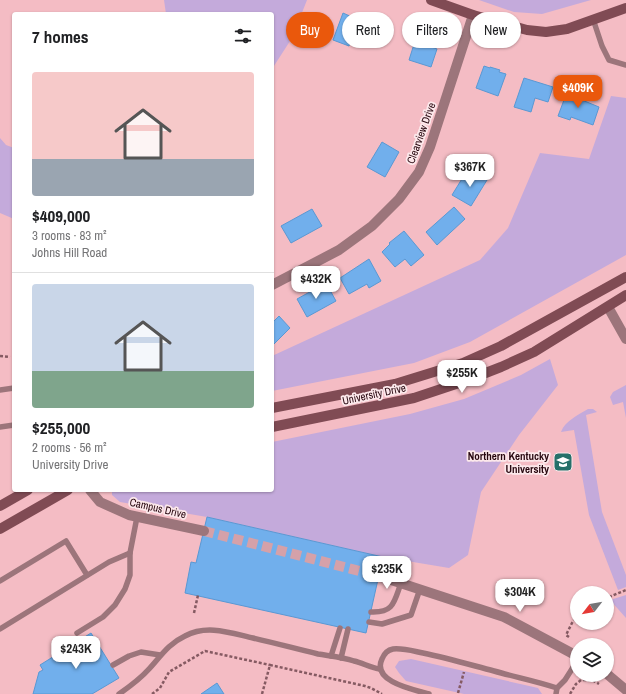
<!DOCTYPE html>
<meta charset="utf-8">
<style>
body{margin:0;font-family:"Archivo Narrow",sans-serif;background:#f2f2f2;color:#202124;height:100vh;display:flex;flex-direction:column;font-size:15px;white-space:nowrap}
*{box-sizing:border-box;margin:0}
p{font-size:13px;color:#757577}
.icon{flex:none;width:22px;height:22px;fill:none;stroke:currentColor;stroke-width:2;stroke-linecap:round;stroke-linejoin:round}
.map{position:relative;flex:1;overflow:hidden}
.drawer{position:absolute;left:12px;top:12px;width:262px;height:480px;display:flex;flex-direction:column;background:#fff;border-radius:4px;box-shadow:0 1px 3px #0004}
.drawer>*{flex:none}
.top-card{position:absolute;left:286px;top:12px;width:280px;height:36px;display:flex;gap:8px}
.needle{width:26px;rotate:239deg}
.controls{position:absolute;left:570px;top:586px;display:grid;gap:8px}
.controls a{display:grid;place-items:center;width:44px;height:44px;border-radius:50%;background:#fff;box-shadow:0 1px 3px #0004;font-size:20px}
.price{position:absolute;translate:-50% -34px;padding:0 9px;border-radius:8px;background:#fff;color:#222;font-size:13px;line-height:26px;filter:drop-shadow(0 1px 2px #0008)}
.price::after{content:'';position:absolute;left:50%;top:24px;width:12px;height:9px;margin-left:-6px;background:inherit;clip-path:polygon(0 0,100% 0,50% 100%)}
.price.on{background:#ea580c;color:#fff}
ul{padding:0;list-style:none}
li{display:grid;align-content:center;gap:8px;height:212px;padding:0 20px}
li+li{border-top:1px solid #e0e0e0}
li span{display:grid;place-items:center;height:124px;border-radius:4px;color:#555}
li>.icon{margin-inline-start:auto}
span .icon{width:72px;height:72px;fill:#fffc;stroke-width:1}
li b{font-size:17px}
h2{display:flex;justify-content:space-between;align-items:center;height:48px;padding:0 20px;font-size:17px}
.chip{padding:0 14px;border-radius:18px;background:#fff;box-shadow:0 1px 3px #0004;font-size:14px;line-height:36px}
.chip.on{background:#ea580c;color:#fff}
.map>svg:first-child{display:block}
.green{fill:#c4aadb}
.building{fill:#71afec;stroke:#5a98d3}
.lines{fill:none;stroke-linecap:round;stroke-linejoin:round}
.street-tunnel{stroke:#d5a1a9;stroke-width:10;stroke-dasharray:10 5;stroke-linecap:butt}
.path{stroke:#855a62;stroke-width:2.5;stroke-dasharray:3 2;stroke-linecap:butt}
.lane{stroke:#9c757b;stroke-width:5.5}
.street{stroke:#9c757b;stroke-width:10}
.secondary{stroke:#804b54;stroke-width:10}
.labels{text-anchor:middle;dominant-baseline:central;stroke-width:3.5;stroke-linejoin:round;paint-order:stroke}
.street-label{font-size:11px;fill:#27070f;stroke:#fce8eb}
.poi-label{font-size:11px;font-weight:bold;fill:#27070f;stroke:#fce8eb;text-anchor:end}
</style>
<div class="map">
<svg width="626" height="694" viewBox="0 0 626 694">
<rect width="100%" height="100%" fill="#f4bcc4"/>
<g class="green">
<polygon points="164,0 307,0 292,38 272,69 272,14 166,14"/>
<polygon points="479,0 591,0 542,14 514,12"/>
<polygon points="611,96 626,98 626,255 470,342 414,363 272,391 272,356 480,260 508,228 540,153 589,159"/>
<polygon points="0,138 6,145 14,148 14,219 0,213"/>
<polygon points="550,359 558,385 519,435 481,492 468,555 449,568 383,557 207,517 120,502 112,495 112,490 272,490 272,442 410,414 464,399 521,375"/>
<polygon points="626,385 626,418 623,402 613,405 610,397 613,392"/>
<path d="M588,409H593L597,412L586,415L602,512L626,575V587L618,590L589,515L574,430L561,432C565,421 578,415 588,409Z"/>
<polygon points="626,595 626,618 610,600"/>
<polygon points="411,659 538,688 542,694 464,694 406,681 399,673 395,667 399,661"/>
</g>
<g class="building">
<polygon points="343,13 352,17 351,22 357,24 349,46 333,40"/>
<polygon points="415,41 437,49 431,67 409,60"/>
<polygon points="484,66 490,68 490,67 500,70 499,72 506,74 498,96 476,88"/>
<polygon points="524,78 553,87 548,102 535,98 531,112 514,107"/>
<polygon points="567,92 578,96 577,98 599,107 593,125 571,117 570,120 558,116"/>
<polygon points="382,142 399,152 385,177 367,167"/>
<polygon points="468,169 487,180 471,206 452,195"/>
<polygon points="454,207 465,219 437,245 426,232"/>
<polygon points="312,209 322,226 291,243 281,226"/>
<polygon points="404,231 424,255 411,266 405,259 395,267 382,252 390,244 389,243"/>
<polygon points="369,259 381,281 369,288 367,284 349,294 340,278"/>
<polygon points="326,283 336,301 307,317 297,299"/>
<polygon points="279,316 290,328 272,346 272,321 273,322"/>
<polygon points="207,517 383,557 366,633 185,593 191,562 196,563"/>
<polygon points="91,633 119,678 92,694 33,694 39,672 43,670 40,665"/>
<polygon points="217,683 224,694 201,694"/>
</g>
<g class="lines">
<polyline class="street-tunnel" points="204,531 379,576"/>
<g class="path">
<polyline points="0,356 10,357"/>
<polyline points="609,597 626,590"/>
<polyline points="194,613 198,595"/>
<polyline points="569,637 566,635 573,621 577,617"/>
<polyline points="458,693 464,672"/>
<polyline points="152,694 160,688 169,672 205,651 270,665"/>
<polyline points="262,694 270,665 365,686 371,688 382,694"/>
<polyline points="570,694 576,684 581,680 592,680 599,684"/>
</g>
<g class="lane">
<polyline points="593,19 602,46 609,60 626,65"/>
<polyline points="0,390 14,388"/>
<polyline points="0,427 14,425"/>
<polyline points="0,581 66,541 87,575"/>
<path d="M371,612C394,613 394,602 401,583"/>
<polyline points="369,622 382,624 411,615 420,589"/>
<polyline points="0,629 109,562 130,553"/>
<polyline points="77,633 103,617 115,605 125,589 130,575 130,553 137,517"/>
<polyline points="331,656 340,628"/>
<polyline points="341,658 348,629"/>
<polyline points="113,665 129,656 141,652 160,655"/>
<path d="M119,694C129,687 141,678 149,669C161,656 168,644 185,636C207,624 231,633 253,638C275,643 297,649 318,654C330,656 343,657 354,661C363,663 371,668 380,669"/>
<path d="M429,694C415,690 371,682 382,659C384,654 387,650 393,649C403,648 413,651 423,653C447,658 471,665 494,671C515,677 536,681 557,688"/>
<polyline points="556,694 557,688 565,680 577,661"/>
</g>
<g class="street">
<polyline points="272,285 339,250 372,226 399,199 419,172 430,147 473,15"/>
<polyline points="608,307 626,339"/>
<polyline points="90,490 100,502 129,515 204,531"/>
<polyline points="379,576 504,617 577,656"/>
<polyline points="607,674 626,690"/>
</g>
<g class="secondary">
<polyline points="431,0 473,15 527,30 546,32 567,29 626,8"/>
<polyline points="272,408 395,384 463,363 501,346 626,277"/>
<polyline points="272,427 414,398 465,381 501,367 534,352 626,295"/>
<polyline points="0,506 28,490"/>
<polyline points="0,529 68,490"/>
</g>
</g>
<defs>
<g id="university-square" transform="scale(1)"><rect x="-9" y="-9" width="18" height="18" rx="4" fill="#26706a" stroke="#fce8eb"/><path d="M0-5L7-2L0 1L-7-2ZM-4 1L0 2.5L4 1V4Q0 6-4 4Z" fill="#fff"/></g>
</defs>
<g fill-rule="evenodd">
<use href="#university-square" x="563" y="462"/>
</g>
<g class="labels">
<g class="street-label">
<text transform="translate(421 133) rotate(-70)">Clearview Drive</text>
<text transform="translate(374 394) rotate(-12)">University Drive</text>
<text transform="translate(158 508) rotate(13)">Campus Drive</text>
</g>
<g class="poi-label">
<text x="549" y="456">Northern Kentucky<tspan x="549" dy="13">University</tspan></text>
</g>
</g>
</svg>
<div class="controls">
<a><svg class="needle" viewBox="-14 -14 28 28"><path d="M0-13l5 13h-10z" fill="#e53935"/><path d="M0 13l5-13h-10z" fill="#757577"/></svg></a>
<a><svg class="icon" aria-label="layers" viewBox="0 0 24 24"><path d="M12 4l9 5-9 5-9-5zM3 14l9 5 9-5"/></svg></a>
</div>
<b class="price on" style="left:578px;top:109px">$409K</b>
<b class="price" style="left:470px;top:188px">$367K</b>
<b class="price" style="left:316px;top:300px">$432K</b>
<b class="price" style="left:462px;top:394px">$255K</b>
<b class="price" style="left:387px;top:590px">$235K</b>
<b class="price" style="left:520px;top:613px">$304K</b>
<b class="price" style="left:76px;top:670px">$243K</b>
<div class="top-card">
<a class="chip on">Buy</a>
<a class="chip">Rent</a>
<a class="chip">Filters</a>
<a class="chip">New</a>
</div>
<section class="drawer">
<h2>7 homes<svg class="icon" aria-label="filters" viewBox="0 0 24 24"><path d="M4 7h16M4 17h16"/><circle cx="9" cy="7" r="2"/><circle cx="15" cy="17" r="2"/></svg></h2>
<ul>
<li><span style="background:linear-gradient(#f6c9c9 70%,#9aa5b1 0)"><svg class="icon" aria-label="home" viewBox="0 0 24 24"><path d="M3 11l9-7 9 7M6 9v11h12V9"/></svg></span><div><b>$409,000</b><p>3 rooms · 83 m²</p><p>Johns Hill Road</p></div></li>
<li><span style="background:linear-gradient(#c9d6e8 70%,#7fa58c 0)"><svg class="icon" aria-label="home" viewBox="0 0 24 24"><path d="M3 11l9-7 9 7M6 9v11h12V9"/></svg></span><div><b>$255,000</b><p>2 rooms · 56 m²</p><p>University Drive</p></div></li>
</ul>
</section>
</div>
